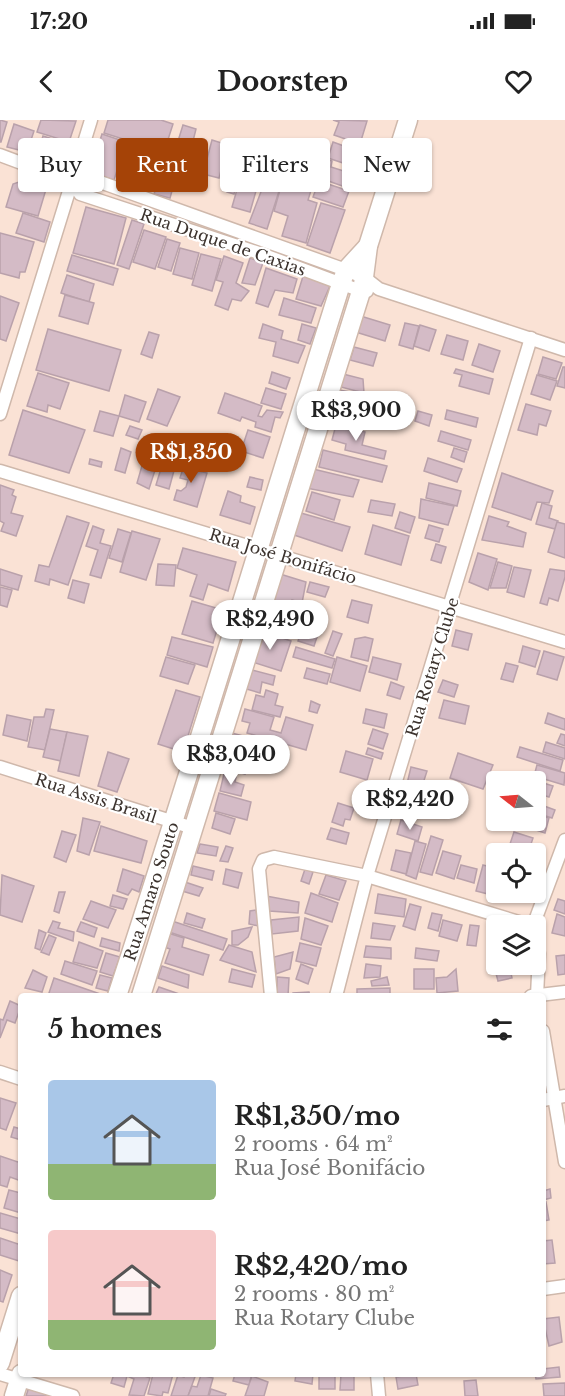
<!DOCTYPE html>
<meta charset="utf-8">
<style>
body{margin:0;font-family:"Libre Baskerville",serif;background:#f6f6f6;color:#222;height:100vh;display:flex;flex-direction:column;font-size:22px;white-space:nowrap}
*{box-sizing:border-box;margin:0}
p{font-size:20px;color:#767676}
.icon{flex:none;width:33px;height:33px;fill:none;stroke:currentColor;stroke-width:2;stroke-linecap:round;stroke-linejoin:round}
.map{position:relative;flex:1;overflow:hidden}
.details{position:absolute;left:18px;top:873px;width:528px;height:384px;display:flex;flex-direction:column;background:#fff;border-radius:6px;box-shadow:0 2px 4px #0004}
.details>*{flex:none}
.hud{position:absolute;left:18px;top:18px;width:530px;height:54px;display:flex;gap:12px}
.needle{width:39px;rotate:287deg}
.fabs{position:absolute;left:486px;top:651px;display:grid;gap:12px}
.fabs a{display:grid;place-items:center;width:60px;height:60px;border-radius:6px;background:#fff;box-shadow:0 2px 4px #0004;font-size:30px}
.price{position:absolute;translate:-50% -51px;padding:0 14px;border-radius:21px;background:#fff;color:#222;font-size:20px;line-height:39px;filter:drop-shadow(0 2px 3px #0008)}
.price::after{content:'';position:absolute;left:50%;top:36px;width:18px;height:14px;margin-left:-9px;background:inherit;clip-path:polygon(0 0,100% 0,50% 100%)}
.price.active{background:#a54307;color:#fff}
ul{padding:0;list-style:none}
li{display:flex;align-items:center;gap:18px;height:150px;padding:0 30px}
li span{display:grid;place-items:center;flex:none;width:168px;height:120px;border-radius:6px;color:#555}
li>.icon{margin-inline-start:auto}
span .icon{width:72px;height:72px;fill:#fffc;stroke-width:1}
li b{font-size:26px}
h2{display:flex;justify-content:space-between;align-items:center;height:72px;padding:0 30px;font-size:26px}
.chip{padding:0 21px;border-radius:6px;background:#fff;box-shadow:0 2px 4px #0004;font-size:21px;line-height:54px}
.chip.active{background:#a54307;color:#fff}
.status{display:flex;justify-content:space-between;align-items:center;height:42px;padding:0 30px;background:#fff;direction:ltr}
.status svg{height:16px;fill:currentColor}
header{display:flex;justify-content:space-between;align-items:center;height:78px;padding:0 30px;background:#fff;font-size:27px;font-weight:800}
.map>svg:first-child{display:block}
.building{fill:#d4bbc6;stroke:#b9a1ab;stroke-width:1.5}
.lines{fill:none;stroke-linecap:round;stroke-linejoin:round}
.street-casing{stroke:#cfb8ab;stroke-width:15}
.secondary-casing{stroke:#cfb8ab;stroke-width:21}
.street{stroke:#fff;stroke-width:12}
.secondary{stroke:#fff;stroke-width:18}
.labels{text-anchor:middle;dominant-baseline:central;stroke-width:4.5;stroke-linejoin:round;paint-order:stroke}
.street-label{font-size:16px;fill:#3c332e;stroke:#fff}
</style>
<div class="status"><b>17:20</b><svg viewBox="0 0 49 12"><path d="M0 12V9h3v3zM5 12V6h3v6zM10 12V3h3v9zM15 12V0h3v12zM26 1h20v11H26zM47 4h2v5h-2z"/></svg></div>
<header><svg class="icon" aria-label="back" viewBox="0 0 24 24"><path d="M15 5l-7 7 7 7"/></svg>Doorstep<svg class="icon" aria-label="heart" viewBox="0 0 24 24"><path d="M12 20l-8-8c-3-5 5-10 8-4 3-6 11-1 8 4z"/></svg></header>
<div class="map">
<svg width="565" height="1276" viewBox="0 0 565 1276">
<rect width="100%" height="100%" fill="#fae2d5"/>
<g class="building">
<polygon points="0,0 7,2 1,22 0,22"/>
<polygon points="41,0 76,1 69,22 37,12"/>
<polygon points="108,0 161,0 173,4 164,32 104,13"/>
<polygon points="333,0 367,1 360,24 334,15 339,2"/>
<polygon points="14,4 34,11 27,32 7,27"/>
<polygon points="183,5 196,9 192,25 178,21"/>
<polygon points="102,14 126,22 114,60 90,52"/>
<polygon points="43,16 69,24 63,43 37,35"/>
<polygon points="212,20 228,25 219,58 203,54"/>
<polygon points="333,22 363,33 358,48 328,38"/>
<polygon points="298,29 332,41 331,47 353,54 348,68 306,53 310,43 294,37"/>
<polygon points="231,30 245,34 234,74 227,72 230,60 223,59"/>
<polygon points="123,32 137,38 132,56 118,53"/>
<polygon points="167,35 181,39 170,78 154,74"/>
<polygon points="139,36 154,40 147,61 132,56"/>
<polygon points="183,38 205,44 197,71 176,65"/>
<polygon points="25,49 50,56 38,96 6,87 13,64 22,61"/>
<polygon points="285,52 314,61 308,80 317,83 306,123 282,116 288,96 274,91"/>
<polygon points="240,59 258,64 250,92 232,87"/>
<polygon points="319,61 349,71 343,87 313,77"/>
<polygon points="264,64 280,68 267,109 249,103"/>
<polygon points="321,83 345,90 330,133 307,125"/>
<polygon points="86,87 126,98 114,144 73,133"/>
<polygon points="23,93 50,102 44,122 16,113"/>
<polygon points="132,100 144,104 129,149 117,145"/>
<polygon points="144,110 166,117 155,149 133,142"/>
<polygon points="0,113 34,122 25,152 20,152 19,158 0,153"/>
<polygon points="167,119 180,123 171,151 158,147"/>
<polygon points="180,128 199,133 192,159 173,154"/>
<polygon points="201,134 221,139 212,171 192,165"/>
<polygon points="72,135 118,149 113,165 67,151"/>
<polygon points="224,136 243,143 236,163 249,171 241,181 232,179 228,190 215,185 223,162 216,160"/>
<polygon points="250,138 263,143 255,165 242,163"/>
<polygon points="266,148 297,159 293,173 275,170 268,187 256,183"/>
<polygon points="304,153 330,166 321,186 296,179"/>
<polygon points="67,155 94,164 89,182 61,173"/>
<polygon points="65,175 94,183 88,204 59,196"/>
<polygon points="0,176 19,183 6,221 0,219"/>
<polygon points="284,178 316,188 311,203 279,195"/>
<polygon points="354,194 390,205 385,221 349,210"/>
<polygon points="405,203 419,206 413,229 399,225"/>
<polygon points="263,204 283,211 281,219 305,226 298,243 273,236 276,222 259,218"/>
<polygon points="302,204 316,208 310,224 298,220"/>
<polygon points="420,205 436,210 429,231 414,226"/>
<polygon points="48,209 121,230 109,271 36,250"/>
<polygon points="149,212 159,215 152,238 141,234"/>
<polygon points="447,215 468,221 463,240 441,234"/>
<polygon points="479,224 500,231 493,252 472,245"/>
<polygon points="354,227 377,233 373,246 350,240"/>
<polygon points="543,237 562,243 556,259 538,254"/>
<polygon points="563,247 565,247 565,268 557,266"/>
<polygon points="456,249 493,259 489,274 459,266 462,255 454,253"/>
<polygon points="272,252 290,258 286,269 269,263"/>
<polygon points="38,253 69,263 60,289 48,285 47,292 27,286"/>
<polygon points="343,254 363,259 364,273 341,267"/>
<polygon points="537,255 557,261 550,280 531,274"/>
<polygon points="266,268 286,274 281,289 261,283"/>
<polygon points="158,269 180,277 167,306 147,299"/>
<polygon points="334,269 361,274 358,291 330,285"/>
<polygon points="225,273 262,286 258,296 262,297 267,290 283,292 280,298 275,297 271,312 255,307 256,302 242,297 240,301 218,293"/>
<polygon points="125,275 146,282 139,302 119,296"/>
<polygon points="369,283 377,285 376,302 364,300 362,308 327,301 330,288 366,296"/>
<polygon points="526,284 551,291 546,306 539,304 537,315 518,310"/>
<polygon points="23,290 85,310 69,353 9,335"/>
<polygon points="447,290 478,298 476,307 445,299"/>
<polygon points="100,291 119,296 113,316 94,311"/>
<polygon points="418,291 432,295 429,306 415,301"/>
<polygon points="336,305 365,312 362,325 386,331 384,339 345,330 346,324 332,320"/>
<polygon points="130,306 142,310 138,319 126,315"/>
<polygon points="248,310 270,317 263,338 241,331"/>
<polygon points="441,311 471,320 468,330 438,321"/>
<polygon points="150,318 164,322 149,369 137,363"/>
<polygon points="170,319 182,321 169,369 156,365"/>
<polygon points="191,325 205,330 202,338 188,334"/>
<polygon points="121,328 131,332 125,353 115,350"/>
<polygon points="454,328 467,332 464,342 451,337"/>
<polygon points="323,330 387,346 382,362 319,347"/>
<polygon points="428,338 462,349 457,362 424,351"/>
<polygon points="90,339 102,342 101,347 89,344"/>
<polygon points="186,339 201,344 199,351 207,353 197,387 174,380 177,370 181,371 186,367 188,360 180,358"/>
<polygon points="313,349 359,360 353,377 306,368"/>
<polygon points="502,353 553,371 549,383 537,382 531,400 492,387"/>
<polygon points="250,357 263,360 261,370 247,367"/>
<polygon points="429,363 461,371 457,386 426,378"/>
<polygon points="0,365 14,370 12,375 16,377 11,393 23,396 16,416 1,411 4,403 0,401"/>
<polygon points="228,371 241,376 240,382 255,387 250,404 220,395"/>
<polygon points="312,372 340,380 334,400 306,391"/>
<polygon points="421,379 454,386 448,405 419,398"/>
<polygon points="371,380 395,384 392,396 368,392"/>
<polygon points="542,383 552,386 549,398 558,401 555,409 536,404"/>
<polygon points="400,392 415,397 410,413 395,408"/>
<polygon points="301,393 350,407 342,431 294,415"/>
<polygon points="67,396 89,403 68,465 50,459 49,465 35,461 39,445 49,447"/>
<polygon points="489,396 509,402 507,406 526,413 523,427 482,420"/>
<polygon points="557,402 565,404 565,438 548,432"/>
<polygon points="373,405 409,416 401,445 365,434"/>
<polygon points="429,405 443,409 439,422 425,418"/>
<polygon points="93,406 104,410 100,423 111,426 101,458 90,455 98,430 86,426"/>
<polygon points="118,409 131,413 122,442 109,438"/>
<polygon points="132,411 160,419 146,460 120,452"/>
<polygon points="436,424 446,427 441,443 431,440"/>
<polygon points="183,428 236,442 228,471 208,464 203,480 190,476 197,455 177,448"/>
<polygon points="478,433 497,439 488,470 469,462"/>
<polygon points="498,442 512,446 506,468 490,468"/>
<polygon points="158,444 176,445 174,466 156,465"/>
<polygon points="514,447 531,450 524,477 507,472"/>
<polygon points="0,449 22,456 18,470 0,465"/>
<polygon points="550,449 565,451 565,457 558,481 549,478 547,485 540,483"/>
<polygon points="280,454 306,462 302,483 292,480 290,487 297,490 294,500 268,492"/>
<polygon points="73,460 89,464 84,483 68,478"/>
<polygon points="310,462 329,467 325,477 307,472"/>
<polygon points="0,467 12,470 7,487 0,485"/>
<polygon points="352,480 372,485 368,503 347,497"/>
<polygon points="192,481 223,490 213,523 182,514"/>
<polygon points="273,496 294,503 290,515 269,509"/>
<polygon points="259,510 291,521 281,551 249,541"/>
<polygon points="456,510 472,514 468,530 452,526"/>
<polygon points="333,511 342,514 333,536 325,533"/>
<polygon points="301,512 317,517 314,526 298,521"/>
<polygon points="172,517 213,527 207,547 167,535"/>
<polygon points="365,517 373,519 368,541 351,537 355,519"/>
<polygon points="523,526 540,531 535,547 519,542"/>
<polygon points="296,527 335,539 332,548 293,537"/>
<polygon points="544,531 564,537 557,560 537,554"/>
<polygon points="166,537 195,545 188,564 160,556"/>
<polygon points="337,537 367,546 360,571 330,562"/>
<polygon points="373,537 401,544 397,560 369,552"/>
<polygon points="506,543 518,546 513,562 501,559"/>
<polygon points="307,548 330,554 327,564 304,558"/>
<polygon points="248,549 275,556 273,565 262,562 260,573 243,568"/>
<polygon points="443,560 458,565 454,577 438,572"/>
<polygon points="391,562 404,567 400,579 387,575"/>
<polygon points="176,570 200,577 183,632 158,624"/>
<polygon points="266,570 278,574 275,585 283,587 280,597 252,590 256,575 264,577"/>
<polygon points="444,580 469,586 465,604 439,598"/>
<polygon points="311,581 320,585 317,593 309,591"/>
<polygon points="46,589 54,590 45,630 28,627 34,597 44,597"/>
<polygon points="245,589 274,597 270,610 281,613 286,597 313,605 306,630 247,613 250,603 242,601"/>
<polygon points="366,589 387,594 384,608 363,603"/>
<polygon points="548,593 565,599 565,610 545,603"/>
<polygon points="7,595 31,600 27,621 3,615"/>
<polygon points="50,609 67,612 61,641 43,637"/>
<polygon points="373,609 388,614 383,629 368,624"/>
<polygon points="67,612 88,616 79,656 58,651"/>
<polygon points="228,612 247,617 244,628 259,632 255,648 247,646 245,654 219,647"/>
<polygon points="561,614 565,615 565,626 557,623"/>
<polygon points="546,622 565,628 565,639 543,632"/>
<polygon points="520,627 563,640 560,651 517,637"/>
<polygon points="368,628 383,633 381,639 366,634"/>
<polygon points="346,631 373,639 367,660 340,652"/>
<polygon points="108,632 129,639 117,672 98,666"/>
<polygon points="458,633 493,645 483,669 450,658"/>
<polygon points="537,645 565,653 564,665 534,656"/>
<polygon points="411,647 427,651 420,673 406,668"/>
<polygon points="224,654 236,657 235,662 244,665 241,676 220,671"/>
<polygon points="534,660 553,666 549,677 536,673"/>
<polygon points="219,673 251,682 247,700 214,691"/>
<polygon points="406,674 436,682 433,695 403,688"/>
<polygon points="338,683 354,688 350,700 345,699 343,706 332,702"/>
<polygon points="536,683 555,690 552,698 536,693"/>
<polygon points="216,693 235,699 230,714 212,708"/>
<polygon points="536,694 549,698 545,713 521,705 522,700 536,700"/>
<polygon points="83,698 100,702 89,735 77,731"/>
<polygon points="401,700 422,707 418,721 397,714"/>
<polygon points="101,706 147,721 141,743 94,731"/>
<polygon points="331,708 349,713 346,724 327,719"/>
<polygon points="62,711 76,715 66,742 54,737"/>
<polygon points="514,712 533,718 528,733 509,727"/>
<polygon points="431,716 443,720 432,755 420,752"/>
<polygon points="415,721 426,724 416,759 406,755"/>
<polygon points="200,724 218,727 216,736 197,733"/>
<polygon points="226,726 233,728 228,742 220,741"/>
<polygon points="396,730 411,733 406,754 391,750"/>
<polygon points="443,731 461,736 454,759 436,753"/>
<polygon points="461,745 477,749 474,763 457,758"/>
<polygon points="483,745 495,748 488,774 476,771"/>
<polygon points="193,746 214,751 212,760 191,755"/>
<polygon points="123,749 144,756 139,772 132,769 128,775 117,771"/>
<polygon points="226,749 242,753 238,768 223,764"/>
<polygon points="305,749 313,752 309,764 301,761"/>
<polygon points="2,755 34,766 22,802 0,795"/>
<polygon points="326,755 346,761 339,780 319,774"/>
<polygon points="496,755 496,772 520,772 518,780 491,771"/>
<polygon points="185,762 203,768 199,776 182,771"/>
<polygon points="59,772 65,772 59,793 54,791"/>
<polygon points="311,773 338,783 332,802 305,793"/>
<polygon points="378,774 406,779 404,797 375,793"/>
<polygon points="113,775 127,779 123,789 110,786"/>
<polygon points="266,776 299,782 298,793 269,791"/>
<polygon points="558,779 565,781 565,794 554,790"/>
<polygon points="91,781 116,790 108,808 83,799"/>
<polygon points="410,784 421,787 415,810 403,806"/>
<polygon points="256,790 259,806 249,804 250,791"/>
<polygon points="187,793 205,799 202,808 184,803"/>
<polygon points="432,793 442,795 438,811 428,808"/>
<polygon points="557,794 565,797 565,816 552,813"/>
<polygon points="299,797 298,811 272,814 271,800"/>
<polygon points="305,798 328,806 321,825 301,819"/>
<polygon points="443,800 462,805 457,821 439,816"/>
<polygon points="53,801 60,803 58,808 74,812 73,821 48,812"/>
<polygon points="172,801 227,819 223,830 169,812"/>
<polygon points="81,802 97,808 94,817 77,811"/>
<polygon points="373,803 395,806 390,820 371,818"/>
<polygon points="470,805 479,806 476,826 467,825"/>
<polygon points="252,807 248,817 238,825 232,825 232,811"/>
<polygon points="39,810 46,813 40,830 35,828"/>
<polygon points="168,813 184,818 182,827 209,835 203,855 165,843 170,829 164,827"/>
<polygon points="49,815 56,818 49,835 41,832"/>
<polygon points="490,815 496,815 496,825 490,826"/>
<polygon points="102,818 120,823 119,831 100,826"/>
<polygon points="79,822 103,831 97,848 73,842"/>
<polygon points="300,823 321,828 316,846 296,841"/>
<polygon points="229,825 252,832 256,852 220,840"/>
<polygon points="366,826 391,828 391,839 364,837"/>
<polygon points="416,828 439,831 437,841 415,838"/>
<polygon points="496,829 496,840 492,841 490,830"/>
<polygon points="293,832 290,849 276,854 274,837"/>
<polygon points="106,833 120,837 113,856 100,852"/>
<polygon points="565,835 565,854 558,855 556,836"/>
<polygon points="65,841 97,851 92,865 61,854"/>
<polygon points="301,844 313,849 308,864 296,859"/>
<polygon points="366,844 381,846 380,857 364,858"/>
<polygon points="509,844 512,858 498,861 494,846"/>
<polygon points="162,846 189,855 188,868 158,858"/>
<polygon points="232,849 255,855 252,867 229,862"/>
<rect x="414" y="849" width="20" height="20"/>
<polygon points="456,849 458,871 437,873 436,858 447,857"/>
<polygon points="33,850 47,857 42,872 25,868"/>
<polygon points="100,855 112,858 108,871 96,868"/>
<polygon points="277,857 289,858 288,876 277,876"/>
<polygon points="387,857 389,865 372,866 371,861"/>
<polygon points="54,858 106,876 48,876"/>
<polygon points="159,867 185,876 155,876"/>
<polygon points="390,868 390,876 357,876 357,869"/>
<polygon points="309,872 310,876 293,876 293,873"/>
<polygon points="10,881 21,886 15,903 7,900 0,918 0,899 3,900"/>
<polygon points="0,978 16,983 6,1010 0,1008"/>
<polygon points="14,1007 21,1009 21,1020 11,1017"/>
<polygon points="0,1036 21,1043 21,1061 10,1057 7,1067 0,1065"/>
<polygon points="550,1069 551,1078 543,1080 543,1071"/>
<polygon points="9,1070 21,1073 21,1093 4,1088"/>
<polygon points="546,1082 549,1100 543,1101 543,1083"/>
<polygon points="0,1093 21,1099 21,1114 0,1108"/>
<polygon points="0,1118 21,1125 19,1141 0,1135"/>
<polygon points="552,1120 555,1143 543,1144 543,1121"/>
<polygon points="0,1150 12,1155 3,1182 0,1181"/>
<polygon points="559,1197 562,1222 549,1226 543,1199"/>
<polygon points="559,1247 560,1257 536,1259 535,1254 543,1254 543,1249"/>
<polygon points="114,1254 139,1254 150,1258 144,1276 129,1275 134,1259 127,1256 124,1267 111,1263"/>
<polygon points="153,1254 173,1254 168,1273 163,1272 162,1276 148,1274"/>
<polygon points="185,1254 196,1254 188,1276 171,1276 178,1255 184,1257"/>
<polygon points="235,1254 252,1254 249,1265 233,1261"/>
<polygon points="296,1254 313,1254 312,1264 295,1261"/>
<rect x="319" y="1254" width="16" height="15"/>
<polygon points="341,1254 354,1254 354,1270 340,1270"/>
<polygon points="416,1254 418,1265 398,1269 396,1257"/>
<polygon points="201,1255 213,1258 208,1276 188,1276 192,1266 197,1267"/>
<polygon points="252,1256 268,1262 264,1276 245,1276"/>
<polygon points="476,1260 478,1276 465,1276 464,1261"/>
<polygon points="565,1263 565,1276 544,1276 543,1264"/>
<polygon points="29,1267 47,1274 46,1276 26,1276"/>
<polygon points="211,1269 226,1274 225,1276 209,1276"/>
</g>
<g class="lines">
<g class="street-casing">
<g id="street">
<polyline points="0,35 72,62 80,74 259,133 361,171 367,171"/>
<polyline points="72,62 86,57 346,150 365,158 379,169 565,230"/>
<polyline points="0,294 91,0"/>
<polyline points="0,351 565,522"/>
<polyline points="0,647 193,708"/>
<polyline points="533,806 565,720"/>
<polyline points="536,818 539,834 537,876"/>
<polyline points="271,876 259,749 263,740 274,737 367,756 532,806"/>
<polyline points="336,876 367,756 531,218"/>
<polyline points="531,876 565,872"/>
<polyline points="543,911 565,1042"/>
<polyline points="0,952 21,959"/>
<polyline points="543,980 565,976"/>
<polyline points="543,1169 565,1166"/>
<polyline points="0,1254 73,1276"/>
<polyline points="377,1254 379,1276"/>
</g>
</g>
<g class="secondary-casing">
<g id="secondary">
<path id="s1" d="M117,876C195,640 266,401 341,164L346,150L368,126"/>
<polyline points="141,876 363,165 368,126 408,0"/>
<polyline points="0,1243 21,1176"/>
<polyline points="14,1276 21,1254"/>
</g>
</g>
<use href="#street" class="street"/>
<use href="#secondary" class="secondary"/>
</g>
<g class="labels">
<g class="street-label">
<text transform="translate(223 122) rotate(19)">Rua Duque de Caxias</text>
<text transform="translate(283 436) rotate(17)">Rua José Bonifácio</text>
<text transform="translate(432 547) rotate(-73)">Rua Rotary Clube</text>
<text transform="translate(96 678) rotate(18)">Rua Assis Brasil</text>
<text stroke="none"><textPath href="#s1" startOffset="110">Rua Amaro Souto</textPath></text>
</g>
</g>
</svg>
<div class="fabs">
<a><svg class="needle" viewBox="-14 -14 28 28"><path d="M0-13l5 13h-10z" fill="#e53935"/><path d="M0 13l5-13h-10z" fill="#767676"/></svg></a>
<a><svg class="icon" aria-label="locate" viewBox="0 0 24 24"><circle cx="12" cy="12" r="6"/><path d="M12 2v4M12 18v4M2 12h4M18 12h4"/></svg></a>
<a><svg class="icon" aria-label="layers" viewBox="0 0 24 24"><path d="M12 4l9 5-9 5-9-5zM3 14l9 5 9-5"/></svg></a>
</div>
<b class="price" style="left:356px;top:322px">R$3,900</b>
<b class="price active" style="left:191px;top:364px">R$1,350</b>
<b class="price" style="left:270px;top:531px">R$2,490</b>
<b class="price" style="left:231px;top:666px">R$3,040</b>
<b class="price" style="left:410px;top:711px">R$2,420</b>
<div class="hud">
<a class="chip">Buy</a>
<a class="chip active">Rent</a>
<a class="chip">Filters</a>
<a class="chip">New</a>
</div>
<section class="details">
<h2>5 homes<svg class="icon" aria-label="filters" viewBox="0 0 24 24"><path d="M4 7h16M4 17h16"/><circle cx="9" cy="7" r="2"/><circle cx="15" cy="17" r="2"/></svg></h2>
<ul>
<li><span style="background:linear-gradient(#a9c7e8 70%,#8fb573 0)"><svg class="icon" aria-label="home" viewBox="0 0 24 24"><path d="M3 11l9-7 9 7M6 9v11h12V9"/></svg></span><div><b>R$1,350/mo</b><p>2 rooms · 64 m²</p><p>Rua José Bonifácio</p></div></li>
<li><span style="background:linear-gradient(#f6c9c9 75%,#8fb573 0)"><svg class="icon" aria-label="home" viewBox="0 0 24 24"><path d="M3 11l9-7 9 7M6 9v11h12V9"/></svg></span><div><b>R$2,420/mo</b><p>2 rooms · 80 m²</p><p>Rua Rotary Clube</p></div></li>
</ul>
</section>
</div>
